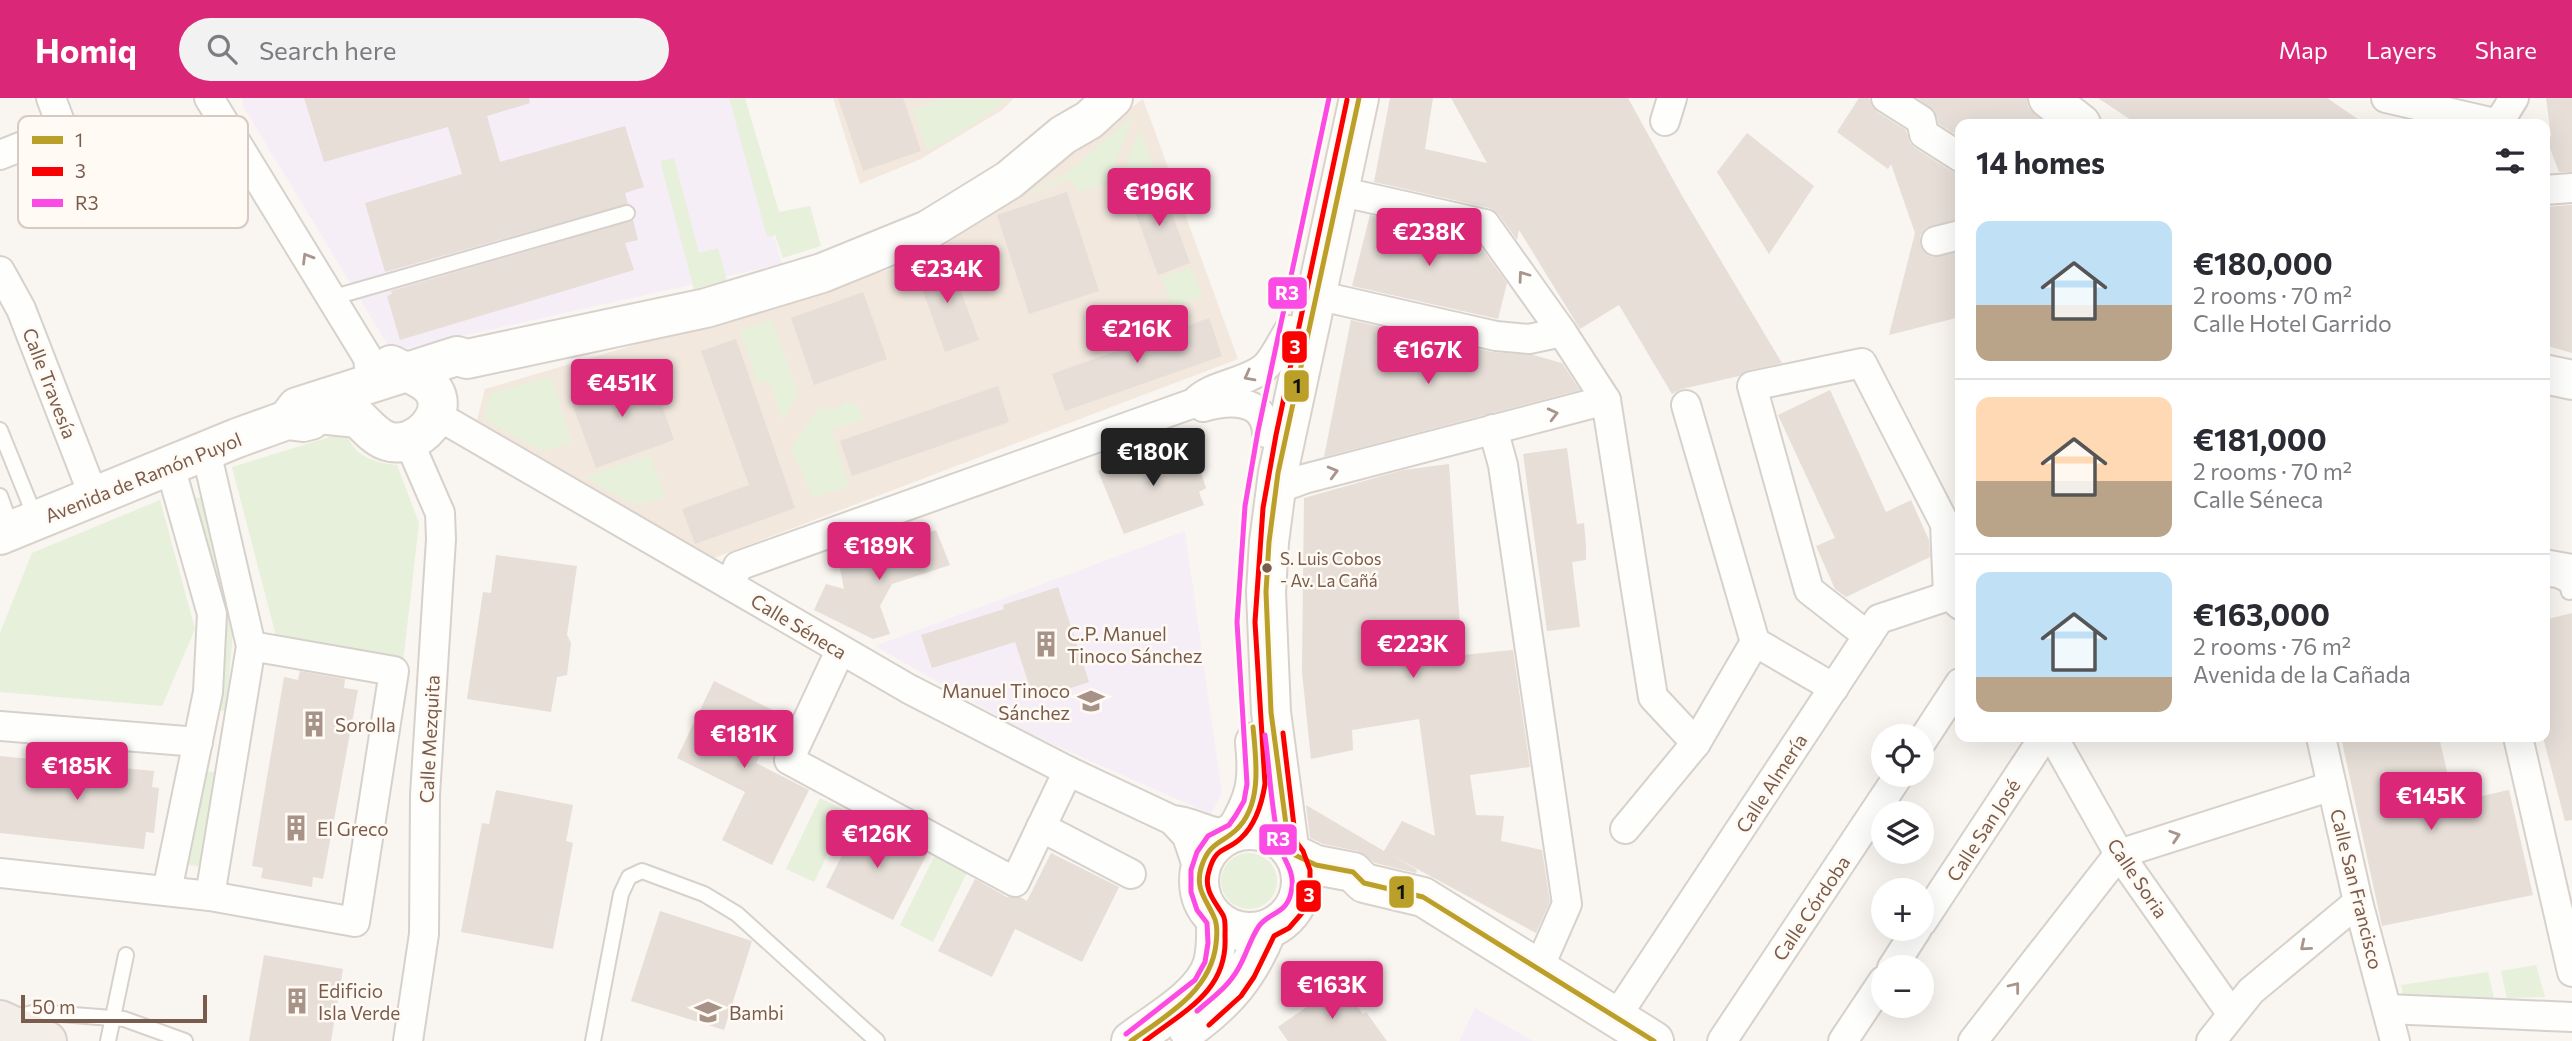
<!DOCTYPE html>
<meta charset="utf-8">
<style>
body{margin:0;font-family:Commissioner,sans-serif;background:#f2f2f3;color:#2b2b33;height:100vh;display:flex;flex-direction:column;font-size:26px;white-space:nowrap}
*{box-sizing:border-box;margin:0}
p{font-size:23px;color:#7c7c81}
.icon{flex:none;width:38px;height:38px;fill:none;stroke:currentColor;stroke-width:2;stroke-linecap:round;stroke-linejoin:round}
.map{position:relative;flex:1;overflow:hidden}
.drawer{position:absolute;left:1955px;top:21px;width:595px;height:623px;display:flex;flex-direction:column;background:#fff;border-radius:14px;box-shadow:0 7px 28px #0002}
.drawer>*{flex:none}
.controls{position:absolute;left:1871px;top:626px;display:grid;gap:14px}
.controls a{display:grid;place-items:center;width:63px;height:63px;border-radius:50%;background:#fff;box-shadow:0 7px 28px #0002;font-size:35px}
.scale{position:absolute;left:21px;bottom:18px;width:186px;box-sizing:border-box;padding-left:7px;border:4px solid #7a5c4d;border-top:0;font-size:19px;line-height:24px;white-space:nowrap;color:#7a5c4d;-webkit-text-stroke:5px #fffaf3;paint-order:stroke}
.price{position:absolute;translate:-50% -60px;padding:0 16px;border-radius:7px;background:#db2777;color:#fff;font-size:23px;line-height:46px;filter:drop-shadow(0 2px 4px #0008)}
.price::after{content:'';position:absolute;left:50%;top:42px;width:21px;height:16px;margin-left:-10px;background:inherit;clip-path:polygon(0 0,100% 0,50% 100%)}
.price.on{background:#222;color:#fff}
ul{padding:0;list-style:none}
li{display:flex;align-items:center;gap:21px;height:175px;padding:0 21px}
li+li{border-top:2px solid #e1e1e2}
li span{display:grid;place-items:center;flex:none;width:196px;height:140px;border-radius:14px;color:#555}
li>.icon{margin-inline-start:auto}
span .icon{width:84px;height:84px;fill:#fffc;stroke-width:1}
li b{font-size:30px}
h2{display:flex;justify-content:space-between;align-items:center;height:84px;padding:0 21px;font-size:30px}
header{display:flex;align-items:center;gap:42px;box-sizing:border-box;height:98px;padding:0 35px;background:#db2777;color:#fff}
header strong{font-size:33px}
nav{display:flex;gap:38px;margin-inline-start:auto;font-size:24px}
.search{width:490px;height:63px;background:#f2f2f3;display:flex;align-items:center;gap:18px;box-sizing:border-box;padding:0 24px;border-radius:38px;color:#7c7c81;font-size:26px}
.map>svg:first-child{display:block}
.residential{fill:#f2e8de}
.education{fill:#f6eef6}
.green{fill:#e7f0db}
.building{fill:#e6ded7}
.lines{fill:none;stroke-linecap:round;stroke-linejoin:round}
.lane-casing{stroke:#d7d1cb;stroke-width:18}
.street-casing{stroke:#d7d1cb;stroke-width:32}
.secondary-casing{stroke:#d9d2cb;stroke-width:42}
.primary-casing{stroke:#dad1cc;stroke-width:42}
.lane{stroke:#fefefd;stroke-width:14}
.street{stroke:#fefefd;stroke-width:28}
.secondary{stroke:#fefefd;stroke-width:38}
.primary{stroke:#f3eee8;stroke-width:38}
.bus-1-casing{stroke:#fffaf3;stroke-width:10}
.bus-2-casing{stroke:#fffaf3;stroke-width:10}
.bus-3-casing{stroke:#fffaf3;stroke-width:10}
.bus-1{stroke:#baa029;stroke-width:5}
.bus-2{stroke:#fa0000;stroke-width:5}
.bus-3{stroke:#fb4be4;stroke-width:5}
.oneway{stroke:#a8958b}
.bus-dot{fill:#7a5c4d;stroke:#fffaf3;stroke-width:2.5}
.labels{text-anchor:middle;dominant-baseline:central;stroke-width:5;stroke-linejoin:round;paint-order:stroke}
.bus-label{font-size:17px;fill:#7a5c4d;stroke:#fffaf3;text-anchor:start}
.street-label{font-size:19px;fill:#7a5c4d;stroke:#fffaf3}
.poi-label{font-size:19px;fill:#7a5c4d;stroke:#fffaf3;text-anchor:start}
.key{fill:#fffaf3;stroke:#d7cbc1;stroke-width:2}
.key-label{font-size:19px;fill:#7a5c4d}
.line-badge{stroke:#fffaf3;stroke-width:2.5}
.badge-label{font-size:19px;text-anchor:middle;font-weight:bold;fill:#fff}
.pale-badge-label{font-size:19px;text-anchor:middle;font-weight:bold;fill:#111}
</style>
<header>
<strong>Homiq</strong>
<div class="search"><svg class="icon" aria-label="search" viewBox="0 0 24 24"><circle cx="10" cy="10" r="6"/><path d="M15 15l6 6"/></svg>Search here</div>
<nav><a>Map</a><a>Layers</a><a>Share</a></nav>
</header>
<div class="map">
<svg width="2572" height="943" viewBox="0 0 2572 943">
<rect width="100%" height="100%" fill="#f9f5f0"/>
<g class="residential">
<polygon points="833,0 1014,0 1002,12 921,61 860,86"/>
<polygon points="1143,1 1238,261 701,465 477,322 485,291 926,161"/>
</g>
<g class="education">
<polygon points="242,0 734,0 782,166 392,254 243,8"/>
<polygon points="1185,433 1222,695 1211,716 1027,635 875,548"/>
<polygon points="1475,910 1533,943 1459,943"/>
</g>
<g class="green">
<polygon points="729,0 745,0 779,114 810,108 821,148 783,160 775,137 767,139"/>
<polygon points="946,0 1009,0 977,24 927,53 913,11"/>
<polygon points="1133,17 1108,87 1078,93 1071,81 1028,96 1027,94 1052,84 1070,73"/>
<polygon points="1139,32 1156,73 1127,85 1123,76"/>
<polygon points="674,60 699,155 718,150 727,183 694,191 660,63"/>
<polygon points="1191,169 1202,199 1172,210 1162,179"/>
<polygon points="772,222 798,294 783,323 769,282 758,286 740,232"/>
<polygon points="551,279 572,345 541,353 484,321 490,295"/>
<polygon points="847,303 860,309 863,321 832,332 849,388 813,400 791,350 818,311 839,310"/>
<path d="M346,334C353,358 374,365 397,367L419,425L403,565L277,542L232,369Z"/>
<polygon points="650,357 665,399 634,407 584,379"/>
<polygon points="207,399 235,511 226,613 214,612 193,400"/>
<polygon points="160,402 195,531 162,608 0,594 0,535 32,455"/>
<polygon points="207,673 221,675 203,769 189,767"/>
<polygon points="820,700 848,714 814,784 786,771"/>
<polygon points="936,755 969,770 933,844 900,827"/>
<circle cx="1249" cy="783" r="28"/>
<polygon points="2536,867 2545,899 2507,900 2501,873"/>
<polygon points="2488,874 2494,901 2404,900 2401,887"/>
</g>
<g class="building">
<polygon points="304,0 529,0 530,5 487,18 500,64 625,28 644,89 625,95 628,106 385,174 365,105 462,76 448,29 324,64"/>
<polygon points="838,0 903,0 921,53 863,73"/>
<polygon points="1390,0 1433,0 1425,51 1487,65 1451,0 1628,0 1681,96 1782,265 1749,272 1739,278 1682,291 1672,296 1619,207 1580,231 1519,132 1517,142 1498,116 1489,110 1374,84"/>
<polygon points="1859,0 1869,0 1872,8 1877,14 1906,32 1910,45 1915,50 1951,73 1960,76 1960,121 1925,131 1920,138 1920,146 1925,155 1932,159 1960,154 1960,219 1889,237 1915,135 1891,66 1888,71 1837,34"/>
<polygon points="1917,0 2027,0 2028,9 2046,26 1960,26 1960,39 1939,26 1934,12"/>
<polygon points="2098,0 2327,0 2365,26 2137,26"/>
<polygon points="2546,0 2572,0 2572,74 2559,74 2546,40 2551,38"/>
<polygon points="1747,35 1814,88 1769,156 1717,74"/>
<polygon points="1160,82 1190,165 1158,177 1128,94"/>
<polygon points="1067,94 1099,193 1029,216 997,117"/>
<polygon points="2572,107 2572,255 2544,247 2544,109"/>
<polygon points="1370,117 1475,141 1507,185 1498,221 1352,188"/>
<polygon points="633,122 638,142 625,145 634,172 400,242 387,198 392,196 391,193"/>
<polygon points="948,159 979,242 945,254 915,171"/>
<polygon points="863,194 887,261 814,287 791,220"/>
<polygon points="1209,220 1222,258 1065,313 1052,276"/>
<polygon points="1351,222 1492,254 1533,257 1562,265 1580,292 1324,359"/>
<polygon points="736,241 795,410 695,446 682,411 749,387 701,253"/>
<polygon points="649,271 674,342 596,370 570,300"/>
<polygon points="998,288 1009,324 852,378 840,343"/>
<polygon points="1830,292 1886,414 1911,402 1929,442 1930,459 1846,499 1835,491 1816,448 1835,440 1778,317"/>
<polygon points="1174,346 1180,365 1197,362 1206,390 1199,394 1204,407 1124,436 1098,373"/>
<polygon points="1567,350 1577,426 1584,425 1586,447 1586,462 1572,464 1580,529 1547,533 1523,356"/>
<polygon points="1449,366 1462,557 1513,552 1530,669 1470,677 1476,717 1504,718 1501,743 1542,752 1550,804 1536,835 1391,757 1417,772 1416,775 1375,765 1358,753 1323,746 1310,740 1306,707 1384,753 1402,723 1435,738 1419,621 1352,632 1353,652 1311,661 1302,574 1304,400 1403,372"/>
<polygon points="936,432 950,467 892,486 880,508 890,536 873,541 814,512 826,486 844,491 839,465"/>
<polygon points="496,457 577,468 567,537 571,545 567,577 557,579 551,614 467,601 483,494 491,495"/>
<polygon points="1058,489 1089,584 1034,602 1015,544 932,570 921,537 1004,511 1003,507"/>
<polygon points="2572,515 2572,722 2565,723 2544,643 2544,522"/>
<polygon points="300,573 345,581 344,590 358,592 323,781 313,779 312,789 261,780 263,770 252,768 284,579 298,582"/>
<polygon points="714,583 781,616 756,665 809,692 772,767 722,742 745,694 677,660"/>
<polygon points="2341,639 2439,639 2454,704 2509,692 2533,797 2382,828"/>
<polygon points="0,658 154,673 152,689 159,690 154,735 146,734 144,751 0,735"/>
<polygon points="496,692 573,707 566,743 573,745 553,851 461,834 482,725 489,726"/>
<polygon points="861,720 927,756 893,822 826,789"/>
<polygon points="1051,755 1119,789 1082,864 1015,831 992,879 938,853 975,781 1007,799 1020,799 1027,803"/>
<polygon points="660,813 752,843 724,932 631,903"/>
<polygon points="264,857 343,871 331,943 249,943"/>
<polygon points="1341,885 1363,916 1366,914 1387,943 1288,943 1278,929"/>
</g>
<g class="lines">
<g class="lane-casing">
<g id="lane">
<polyline points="331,200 627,115"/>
<polyline points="0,332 36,421"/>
<polyline points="0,398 12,431"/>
<polyline points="2544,480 2557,482 2567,487 2569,494"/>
<polyline points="16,924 20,918 36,914 124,921 185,943"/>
<polyline points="108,943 126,857"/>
<polyline points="593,943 621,796 629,779 642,773 704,796 737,816 877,943"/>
</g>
</g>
<g class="street-casing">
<g id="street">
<polyline points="209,0 368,260 371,286 358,297"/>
<polyline points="1886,0 1921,22 1924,36 1960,59"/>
<polyline points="2386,0 2499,26"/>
<polyline points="1665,23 1672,0"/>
<polyline points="2498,26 2514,0"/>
<polyline points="0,57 63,32 51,0"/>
<polyline points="2544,92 2572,90"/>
<polyline points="1338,93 1485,126 1562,234 1606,302 1653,599 1696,645"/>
<polyline points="1936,143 1960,137"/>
<polyline points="0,173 21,211 94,399"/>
<polyline points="1316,197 1496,238 1529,241 1562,234"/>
<polyline points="1686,307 1755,544 1834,590"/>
<path d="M1203,309C1228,302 1265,299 1267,335"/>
<path d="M434,319L452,326L909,591L1068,673L1172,722C1193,723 1208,736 1229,736"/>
<polyline points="1493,331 1503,367 1567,806 1538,872"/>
<polyline points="206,353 251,548 210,798"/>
<polyline points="1273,401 1285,388 1304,381 1606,302"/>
<polyline points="2544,466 2572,471"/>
<path d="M730,487L738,468L1194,305C1211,286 1244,286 1264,270C1274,261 1282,243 1289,232"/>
<polyline points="1868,538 1809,492 1752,288 1862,265 1945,426 1948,496 1960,507"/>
<polyline points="840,553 789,662 1015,784 1068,673"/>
<polyline points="0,628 198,644"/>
<polyline points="2053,639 2119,756 2231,915"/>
<polyline points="2321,639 2358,804 2395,943"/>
<polyline points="2518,639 2572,874"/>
<polyline points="1922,643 1960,585"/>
<polyline points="1172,722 1187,738 1199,774"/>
<polyline points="1041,729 1131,776"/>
<polyline points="1625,731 1696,645 1755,544"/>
<polyline points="0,775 210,798 355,824 394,573 251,548"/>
<polyline points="167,793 208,594 212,516 170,368"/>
<polyline points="1922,824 2044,639"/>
<polyline points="1892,870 1917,831"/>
<polyline points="2387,911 2572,919"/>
<polyline points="1616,919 1879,521 1960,494"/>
<polyline points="408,943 424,836 425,697 441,441 440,415 409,344"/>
<polyline points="1722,943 1899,677"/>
<polyline points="1843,943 1883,883"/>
<polyline points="1973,943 2119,756 2332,688"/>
<polyline points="2211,943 2251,893 2358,804"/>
</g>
</g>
<g class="secondary-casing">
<g id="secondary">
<polyline points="2048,0 2081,26"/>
<polyline points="2544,276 2572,282"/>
<path d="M328,317L358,320C367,328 375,339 387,343C418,353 455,311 429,287C419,278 403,273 391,267"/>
<polyline points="287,322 297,309 457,258 467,261 706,210 822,175 928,132 1009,82 1063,37 1089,22 1113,0"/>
<polyline points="0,437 237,340 287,322 303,324 311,322"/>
<circle cx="1250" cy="783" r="51"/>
<path d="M1235,734C1256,701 1259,682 1255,644"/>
<polyline points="1289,749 1271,614 1266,494 1269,444 1278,375 1359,0"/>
<polyline points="1295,757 1316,767 1353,774 1364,785 1423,799 1654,943"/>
<path d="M1188,931C1226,904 1249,877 1267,832"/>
<path d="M1131,943C1157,923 1204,898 1213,865C1217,851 1216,837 1216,822"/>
</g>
</g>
<g class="primary-casing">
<polyline id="primary" points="0,922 47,943"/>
</g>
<use href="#lane" class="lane"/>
<use href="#street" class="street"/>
<use href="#secondary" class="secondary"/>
<use href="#primary" class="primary"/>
<g class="bus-1-casing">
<g id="bus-1">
<polyline points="1359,0 1278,375 1269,444 1266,494 1271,614 1289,749 1295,757 1316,767 1353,774 1364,785 1423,799 1654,943"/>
<path d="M1131,943C1166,918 1211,893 1216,846C1217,838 1218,827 1214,819C1206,801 1195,791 1201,770C1209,744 1221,746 1236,732C1263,707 1256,661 1253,629"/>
</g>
</g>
<g class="bus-2-casing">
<g id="bus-2">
<polyline points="1209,927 1241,898 1254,879 1274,838 1289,830 1302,815 1310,794 1310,772 1303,753 1297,745 1294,728 1283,635"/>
<path d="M1145,943C1184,913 1228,893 1225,838C1225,831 1226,822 1223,817C1214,802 1203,791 1209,773C1216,747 1227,754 1241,740C1255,727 1262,705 1265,686L1255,524L1263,410L1276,337L1347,2"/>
</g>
</g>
<g class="bus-3-casing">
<g id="bus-3">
<path d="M1197,913C1212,900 1228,889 1238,871C1246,858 1250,841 1259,828C1270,813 1289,817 1292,789C1294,772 1284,763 1280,749C1271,713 1270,674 1265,637"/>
<polyline points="1126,936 1195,882 1205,864 1208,845 1207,825 1197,812 1191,794 1191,772 1197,754 1208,738 1229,727 1236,717 1244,703 1247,686 1237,524 1245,408 1258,333 1329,0"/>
</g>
</g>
<use href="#bus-1" class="bus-1"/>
<use href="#bus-2" class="bus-2"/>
<use href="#bus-3" class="bus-3"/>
</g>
<defs><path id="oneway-chevron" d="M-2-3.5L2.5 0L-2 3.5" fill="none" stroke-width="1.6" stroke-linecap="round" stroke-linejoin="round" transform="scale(1.75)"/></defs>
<g class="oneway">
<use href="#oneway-chevron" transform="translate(307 160) rotate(-121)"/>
<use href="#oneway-chevron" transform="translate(1523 178) rotate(-126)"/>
<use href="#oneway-chevron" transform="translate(1249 278) rotate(152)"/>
<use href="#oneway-chevron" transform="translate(1553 316) rotate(-14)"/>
<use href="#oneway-chevron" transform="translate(1333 374) rotate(-15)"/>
<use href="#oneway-chevron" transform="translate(2175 738) rotate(-18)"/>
<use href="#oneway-chevron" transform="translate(2305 848) rotate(140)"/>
<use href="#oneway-chevron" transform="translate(2015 889) rotate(-52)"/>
</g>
<defs>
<g id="building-bare" transform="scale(2.1)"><path d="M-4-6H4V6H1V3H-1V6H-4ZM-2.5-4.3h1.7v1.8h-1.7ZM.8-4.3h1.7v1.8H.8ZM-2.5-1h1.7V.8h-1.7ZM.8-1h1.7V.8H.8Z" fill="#a69286" stroke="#fffaf3" stroke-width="2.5" paint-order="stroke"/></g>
<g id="school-bare" transform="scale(2.1)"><path d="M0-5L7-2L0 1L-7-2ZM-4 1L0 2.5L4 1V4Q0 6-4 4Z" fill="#a69286" stroke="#fffaf3" stroke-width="2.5" paint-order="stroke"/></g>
</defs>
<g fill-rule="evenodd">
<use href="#building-bare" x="1046" y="546"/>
<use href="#school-bare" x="1091" y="603"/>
<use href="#building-bare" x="314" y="626"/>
<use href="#building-bare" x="296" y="730"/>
<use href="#building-bare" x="297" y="903"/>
<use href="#school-bare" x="708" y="914"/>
</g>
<circle class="bus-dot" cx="1267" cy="470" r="6"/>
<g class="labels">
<g class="bus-label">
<text x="1280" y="460">S. Luis Cobos<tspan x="1280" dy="22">- Av. La Cañá</tspan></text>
</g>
<g class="street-label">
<text transform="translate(50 285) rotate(69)">Calle Travesía</text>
<text transform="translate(143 379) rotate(-22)">Avenida de Ramón Puyol</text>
<text transform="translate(799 528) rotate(31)">Calle Séneca</text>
<text transform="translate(429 641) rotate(-87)">Calle Mezquita</text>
<text transform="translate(1771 685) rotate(-57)">Calle Almería</text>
<text transform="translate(1983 732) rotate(-57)">Calle San José</text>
<text transform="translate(2138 780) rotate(56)">Calle Soria</text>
<text transform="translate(2357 791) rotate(76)">Calle San Francisco</text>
<text transform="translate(1811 810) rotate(-56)">Calle Córdoba</text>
</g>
<g class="poi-label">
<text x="1067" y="535">C.P. Manuel<tspan x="1067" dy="22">Tinoco Sánchez</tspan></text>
<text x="1070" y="592" text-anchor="end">Manuel Tinoco<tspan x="1070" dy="22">Sánchez</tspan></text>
<text x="335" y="626">Sorolla</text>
<text x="317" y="730">El Greco</text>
<text x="318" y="892">Edificio<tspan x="318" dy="22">Isla Verde</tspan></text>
<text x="729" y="914">Bambi</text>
</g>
</g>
<rect x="18" y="18" width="230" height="112" rx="10" class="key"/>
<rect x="32" y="38" width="31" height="8" fill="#baa029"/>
<rect x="32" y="69" width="31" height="9" fill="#fa0000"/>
<rect x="32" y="101" width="31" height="8" fill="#fb4be4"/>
<g class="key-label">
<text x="75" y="49">1</text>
<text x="75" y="80">3</text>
<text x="75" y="112">R3</text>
</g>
<g class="line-badge">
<rect x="1267" y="178" width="41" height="34" rx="7" fill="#fb4be4"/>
<rect x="1281" y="232" width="27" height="34" rx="7" fill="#fa0000"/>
<rect x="1283" y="271" width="27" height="34" rx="7" fill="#baa029"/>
<rect x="1258" y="725" width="40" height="33" rx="7" fill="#fb4be4"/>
<rect x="1388" y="777" width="27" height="34" rx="7" fill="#baa029"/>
<rect x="1295" y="781" width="27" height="34" rx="7" fill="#fa0000"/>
</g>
<g class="badge-label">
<text x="1287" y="202">R3</text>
<text x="1295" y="256">3</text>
<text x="1278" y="748">R3</text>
<text x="1309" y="804">3</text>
</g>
<g class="pale-badge-label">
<text x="1297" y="295">1</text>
<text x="1401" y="801">1</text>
</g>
</svg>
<div class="controls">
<a><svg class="icon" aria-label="locate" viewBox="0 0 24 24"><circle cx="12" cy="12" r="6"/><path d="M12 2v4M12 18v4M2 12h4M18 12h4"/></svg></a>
<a><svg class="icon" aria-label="layers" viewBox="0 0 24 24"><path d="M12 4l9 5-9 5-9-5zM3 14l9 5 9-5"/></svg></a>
<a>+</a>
<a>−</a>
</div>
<div class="scale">50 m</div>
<b class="price" style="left:1159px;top:130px">€196K</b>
<b class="price" style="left:1429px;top:170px">€238K</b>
<b class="price" style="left:947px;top:207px">€234K</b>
<b class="price" style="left:1137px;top:267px">€216K</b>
<b class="price" style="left:1428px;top:288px">€167K</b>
<b class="price" style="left:622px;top:321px">€451K</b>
<b class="price on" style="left:1153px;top:390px">€180K</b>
<b class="price" style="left:879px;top:484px">€189K</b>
<b class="price" style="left:1413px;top:582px">€223K</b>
<b class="price" style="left:744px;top:672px">€181K</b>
<b class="price" style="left:77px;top:704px">€185K</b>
<b class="price" style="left:2431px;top:734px">€145K</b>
<b class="price" style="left:877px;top:772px">€126K</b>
<b class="price" style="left:1332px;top:923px">€163K</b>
<section class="drawer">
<h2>14 homes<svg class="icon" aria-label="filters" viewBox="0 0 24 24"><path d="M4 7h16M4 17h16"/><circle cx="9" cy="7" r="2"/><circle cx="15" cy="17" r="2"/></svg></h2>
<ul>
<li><span style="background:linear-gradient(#bfe0f5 60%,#b9a48a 0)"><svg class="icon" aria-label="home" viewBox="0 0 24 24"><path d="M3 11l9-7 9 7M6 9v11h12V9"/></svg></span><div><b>€180,000</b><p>2 rooms · 70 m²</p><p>Calle Hotel Garrido</p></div></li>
<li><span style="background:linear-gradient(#ffd9b3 60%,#b9a48a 0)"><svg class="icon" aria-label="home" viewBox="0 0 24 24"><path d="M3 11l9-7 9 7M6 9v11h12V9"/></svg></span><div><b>€181,000</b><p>2 rooms · 70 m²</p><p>Calle Séneca</p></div></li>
<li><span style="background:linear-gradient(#bfe0f5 75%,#b9a48a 0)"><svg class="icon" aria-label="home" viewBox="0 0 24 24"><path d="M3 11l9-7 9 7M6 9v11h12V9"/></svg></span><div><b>€163,000</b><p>2 rooms · 76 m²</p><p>Avenida de la Cañada</p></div></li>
</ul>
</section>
</div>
